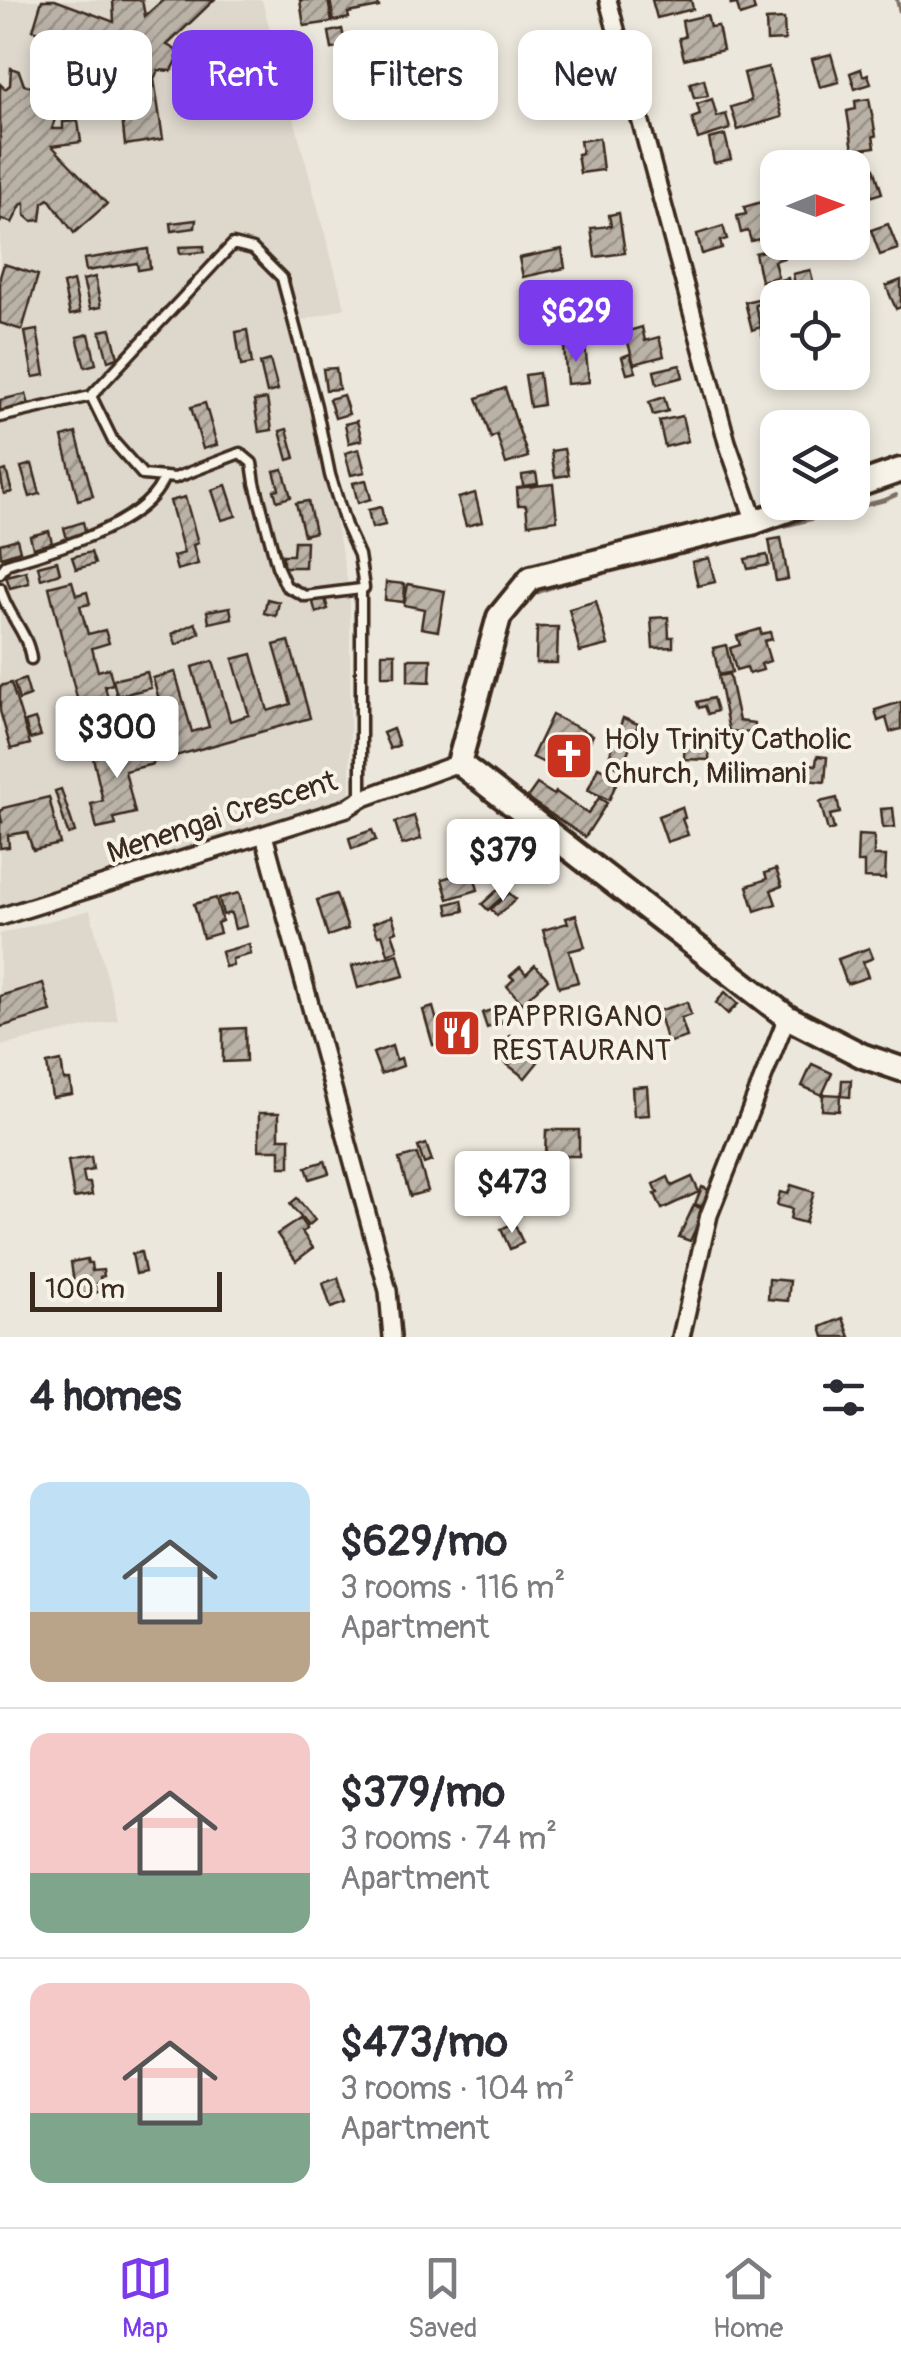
<!DOCTYPE html>
<meta charset="utf-8">
<style>
body{margin:0;font-family:Pangolin,sans-serif;background:#f2f2f3;color:#2b2b33;height:100vh;display:flex;flex-direction:column;font-size:38px;white-space:nowrap}
*{box-sizing:border-box;margin:0}
p{font-size:32px;color:#7c7c81}
.icon{flex:none;width:55px;height:55px;fill:none;stroke:currentColor;stroke-width:2;stroke-linecap:round;stroke-linejoin:round}
.map{position:relative;height:1337px;overflow:hidden}
.side{display:flex;flex-direction:column;background:#fff;flex:1}
.side>*{flex:none}
.hud{position:absolute;left:30px;top:30px;width:842px;height:90px;display:flex;gap:20px}
.needle{width:65px;rotate:89deg}
.tools{position:absolute;left:760px;top:150px;display:grid;gap:20px}
.tools a{display:grid;place-items:center;width:110px;height:110px;border-radius:20px;background:#fff;box-shadow:0 5px 15px #0003;font-size:50px}
.scale{position:absolute;left:30px;bottom:25px;width:192px;box-sizing:border-box;padding-left:10px;border:5px solid #3b2a1e;border-top:0;font-size:28px;line-height:35px;white-space:nowrap;color:#3b2a1e;-webkit-text-stroke:8px #f7f3e8;paint-order:stroke}
.price{position:absolute;translate:-50% -85px;padding:0 22px;border-radius:10px;background:#fff;color:#222;font-size:32px;line-height:65px;filter:drop-shadow(0 2px 5px #0008)}
.price::after{content:'';position:absolute;left:50%;top:60px;width:30px;height:22px;margin-left:-15px;background:inherit;clip-path:polygon(0 0,100% 0,50% 100%)}
.price.on{background:#7c3aed;color:#fff}
ul{padding:0;list-style:none}
li{display:flex;align-items:center;gap:30px;height:250px;padding:0 30px}
li+li{border-top:2px solid #e1e1e2}
li span{display:grid;place-items:center;flex:none;width:280px;height:200px;border-radius:20px;color:#555}
li>.icon{margin-inline-start:auto}
span .icon{width:120px;height:120px;fill:#fffc;stroke-width:1}
li b{font-size:42px}
h2{display:flex;justify-content:space-between;align-items:center;height:120px;padding:0 30px;font-size:42px}
.pill{padding:0 35px;border-radius:20px;background:#fff;box-shadow:0 5px 15px #0003;font-size:35px;line-height:90px}
.pill.on{background:#7c3aed;color:#fff}
.dock{display:flex;justify-content:space-around;align-items:center;height:140px;border-top:2px solid #e1e1e2;background:#fff;font-size:28px;color:#7c7c81}
.dock a{display:grid;justify-items:center;gap:5px}
.dock .on{color:#7c3aed}
.map>svg:first-child{display:block}
.built{fill:#ddd7cc}
.lines{fill:none;stroke-linecap:round;stroke-linejoin:round}
.stream{stroke:#7c7064;stroke-width:4}
.building{fill:url(#building-hatch);stroke:#3b2a1e;stroke-width:2.5}
.lane-casing{stroke:#3b2a1e;stroke-width:15}
.street-casing{stroke:#3b2a1e;stroke-width:22}
.secondary-casing{stroke:#3b2a1e;stroke-width:30}
.lane{stroke:#f7f3e8;stroke-width:8}
.street{stroke:#f7f3e8;stroke-width:15}
.secondary{stroke:#f7f3e8;stroke-width:22}
.labels{text-anchor:middle;dominant-baseline:central;stroke-width:8;stroke-linejoin:round;paint-order:stroke}
.poi-label{font-size:30px;fill:#3b2a1e;stroke:#f7f3e8;text-anchor:start}
.street-label{font-size:30px;fill:#3b2a1e;stroke:#f7f3e8}
</style>
<div class="map">
<svg width="901" height="1337" viewBox="0 0 901 1337">
<defs>
<pattern id="building-hatch" width="6" height="6" patternUnits="userSpaceOnUse" patternTransform="scale(2.5)"><rect width="6" height="6" fill="#bab2a7"/><path d="M-1 1l2-2M0 6l6-6M5 7l2-2" fill="none" stroke="#989187"/></pattern>
</defs>
<rect width="100%" height="100%" fill="#ece7dc"/>
<filter id="ink" filterUnits="userSpaceOnUse"><feTurbulence type="fractalNoise" baseFrequency=".01" numOctaves="2"/><feDisplacementMap in="SourceGraphic" scale="20" xChannelSelector="R" yChannelSelector="G"/><feConvolveMatrix kernelMatrix="1 2 1 2 8 2 1 2 1" color-interpolation-filters="sRGB"/></filter>
<g filter="url(#ink)">
<g class="built">
<polygon points="0,0 262,0 345,308 295,323 350,593 350,802 0,905"/>
<polygon points="90,910 118,1020 0,1046 0,934"/>
</g>
<g class="lines">
<g class="stream">
<polyline points="897,0 900,12"/>
<polyline points="723,542 885,500 896,495"/>
<polyline points="681,554 709,546"/>
<path d="M531,595C575,577 624,567 671,557"/>
<polyline points="490,698 496,668"/>
</g>
</g>
<g class="building">
<polygon points="42,0 55,0 114,22 113,0 142,0 145,16 163,0 214,0 167,45 176,50 177,60 172,71 158,70 154,79 163,139 125,145 118,79 114,74 102,81 96,76 94,68 103,61 92,49 33,30"/>
<polygon points="300,0 328,0 332,22 304,26"/>
<polygon points="330,0 377,0 379,7 348,13 349,18 334,21"/>
<polygon points="652,0 691,0 693,9 657,18"/>
<polygon points="730,0 752,0 755,11 740,16 737,4 731,5"/>
<polygon points="707,15 710,27 718,26 723,50 684,59 679,38 685,37 682,21"/>
<polygon points="784,19 785,40 767,41 766,20"/>
<polygon points="342,29 346,47 332,49 329,32"/>
<polygon points="831,54 839,82 820,87 812,59"/>
<polygon points="43,59 70,69 52,129 63,129 63,122 78,121 81,142 52,146 107,204 74,233 49,199 43,203 41,220 32,221 25,215 25,203 21,205 12,223 2,219 0,223 0,84 5,89 10,85 11,68 19,71 24,85 32,87"/>
<polygon points="768,67 782,117 738,130 731,107 751,101 744,73"/>
<polygon points="861,69 863,76 868,74 871,84 855,89 850,73"/>
<polygon points="704,79 708,96 694,98 690,83"/>
<polygon points="712,99 717,117 726,114 730,129 698,139 692,118 700,115 697,104"/>
<polygon points="869,99 876,136 873,136 875,147 853,150 847,111 856,109 855,101"/>
<polygon points="725,135 731,159 714,163 709,139"/>
<polygon points="599,138 603,170 580,173 577,154 582,153 580,141"/>
<polygon points="815,149 818,160 799,164 797,152"/>
<polygon points="874,168 882,193 866,198 859,173"/>
<polygon points="761,202 764,211 772,208 777,228 762,232 763,238 751,241 748,231 741,233 737,216 746,214 744,207"/>
<polygon points="619,213 625,253 595,257 591,228 611,226 609,215"/>
<polygon points="196,220 195,228 172,231 171,223"/>
<polygon points="888,224 898,249 880,255 871,230"/>
<polygon points="723,226 727,239 720,241 722,248 702,254 697,234"/>
<polygon points="204,246 204,252 180,254 179,247"/>
<polygon points="781,247 784,258 774,261 778,277 761,281 755,253"/>
<polygon points="148,249 150,268 138,270 137,263 86,271 84,259"/>
<polygon points="562,249 565,268 523,277 519,258"/>
<polygon points="4,264 38,275 22,330 0,323 0,277"/>
<polygon points="810,270 814,286 796,290 793,274"/>
<polygon points="95,277 101,307 90,309 83,280"/>
<polygon points="788,278 790,287 770,292 768,283"/>
<polygon points="901,280 901,307 896,309 886,286"/>
<polygon points="73,281 80,313 70,315 63,284"/>
<polygon points="578,292 585,320 534,333 527,304"/>
<polygon points="779,294 778,313 768,316 764,303 755,305 761,327 752,330 745,302"/>
<polygon points="776,326 778,355 768,357 761,330"/>
<polygon points="642,327 645,341 659,337 664,356 634,364 625,332"/>
<polygon points="111,329 118,358 108,361 100,331"/>
<polygon points="37,330 45,375 33,377 25,332"/>
<polygon points="247,330 252,364 241,366 236,332"/>
<polygon points="89,334 96,364 85,367 77,337"/>
<polygon points="585,345 589,382 567,384 564,347"/>
<polygon points="630,354 636,372 627,374 622,357"/>
<polygon points="270,360 278,390 267,393 260,363"/>
<polygon points="680,365 683,377 657,384 654,371"/>
<polygon points="336,368 339,389 326,390 323,369"/>
<polygon points="539,373 543,405 530,407 525,375"/>
<polygon points="505,388 528,457 506,464 497,435 491,438 477,398"/>
<polygon points="26,394 29,405 0,412 0,400"/>
<polygon points="343,395 349,414 335,418 329,399"/>
<polygon points="664,397 668,411 653,415 649,402"/>
<polygon points="267,399 272,430 259,432 254,401"/>
<polygon points="205,403 217,445 203,449 191,407"/>
<polygon points="682,416 688,441 665,447 659,421"/>
<polygon points="357,421 362,440 349,443 345,424"/>
<polygon points="287,429 295,458 288,460 280,431"/>
<polygon points="76,433 93,496 78,500 62,437"/>
<polygon points="359,449 365,472 351,475 345,453"/>
<polygon points="564,449 569,475 555,477 551,451"/>
<polygon points="32,464 40,494 30,497 21,467"/>
<polygon points="283,469 291,497 277,501 274,490 279,489 274,471"/>
<polygon points="6,470 12,492 4,494 0,472"/>
<polygon points="536,473 538,484 523,486 522,475"/>
<polygon points="366,480 371,499 358,503 353,483"/>
<polygon points="553,484 557,520 528,524 526,505 518,505 517,488"/>
<polygon points="226,485 236,516 222,520 212,490"/>
<polygon points="475,493 482,522 466,526 458,498"/>
<polygon points="185,497 198,543 193,545 198,564 177,570 173,556 184,553 170,501"/>
<polygon points="308,501 315,532 304,535 296,503"/>
<polygon points="381,507 385,525 372,528 368,510"/>
<polygon points="83,522 86,534 67,539 64,528"/>
<polygon points="49,531 52,543 33,548 30,536"/>
<polygon points="781,538 788,579 776,581 769,540"/>
<polygon points="17,539 20,551 1,557 0,544"/>
<polygon points="294,541 306,541 305,567 283,567 283,555 293,555"/>
<polygon points="91,552 95,564 76,569 72,557"/>
<polygon points="767,555 769,565 748,569 745,559"/>
<polygon points="709,558 715,582 698,586 692,562"/>
<polygon points="57,561 60,573 41,579 38,566"/>
<polygon points="26,571 29,583 10,588 6,576"/>
<polygon points="72,581 76,595 87,592 90,604 80,606 88,634 105,630 109,643 92,648 98,671 109,668 113,684 105,686 112,716 98,720 96,715 82,718 49,587"/>
<polygon points="386,582 405,584 404,602 385,600"/>
<polygon points="408,584 445,591 438,631 421,628 424,609 404,605"/>
<polygon points="324,595 328,609 316,613 312,599"/>
<polygon points="267,599 279,602 276,616 264,613"/>
<polygon points="596,601 608,645 580,652 569,609"/>
<polygon points="230,607 232,618 209,623 207,611"/>
<polygon points="668,617 669,637 673,637 673,647 653,648 651,618"/>
<polygon points="195,623 200,633 176,645 172,634"/>
<polygon points="537,627 558,627 557,663 536,663"/>
<polygon points="760,629 761,634 770,632 772,639 764,641 770,661 761,664 763,670 749,674 747,667 736,670 730,648 740,645 737,636"/>
<polygon points="289,641 310,718 154,762 149,745 170,740 153,678 175,672 192,732 209,727 192,667 213,661 230,721 249,715 233,659 252,654 268,711 291,704 274,645"/>
<polygon points="726,645 732,672 719,675 713,648"/>
<rect x="382" y="653" width="13" height="23"/>
<polygon points="408,659 431,659 430,682 408,681"/>
<polygon points="147,672 151,688 117,696 113,680"/>
<polygon points="729,674 739,721 755,723 754,733 729,731 718,676"/>
<polygon points="25,679 30,696 19,700 14,683"/>
<polygon points="11,683 30,744 11,749 0,711 0,686"/>
<polygon points="713,698 717,711 708,714 705,706 699,708 697,702"/>
<polygon points="901,702 901,729 890,732 886,718 878,721 875,710"/>
<polygon points="552,715 593,735 573,777 532,757"/>
<polygon points="140,718 145,735 92,751 87,734 97,730 98,734 115,729 114,725"/>
<polygon points="623,718 638,724 622,768 607,762"/>
<polygon points="35,719 41,736 30,739 25,722"/>
<polygon points="393,729 399,745 390,749 383,733"/>
<polygon points="685,731 710,732 709,760 684,759"/>
<polygon points="148,740 153,764 125,771 135,813 114,818 116,825 97,829 91,804 103,801 92,753"/>
<polygon points="817,756 827,757 825,782 806,780 808,764 816,765"/>
<polygon points="598,767 619,777 609,800 588,790"/>
<polygon points="537,784 554,795 556,792 588,814 599,798 607,803 585,837 527,798"/>
<polygon points="61,789 75,832 68,834 55,791"/>
<polygon points="49,797 60,844 33,850 27,832 8,835 9,847 0,848 0,822 2,822 0,813 3,808"/>
<polygon points="837,798 840,813 830,815 834,829 828,831 820,802"/>
<polygon points="682,807 685,818 682,819 688,835 667,842 658,816"/>
<polygon points="893,808 895,827 883,828 881,809"/>
<polygon points="414,816 421,839 402,845 395,822"/>
<polygon points="372,830 376,840 352,849 349,838"/>
<polygon points="858,835 874,836 874,856 886,856 885,879 864,878 864,862 857,862"/>
<polygon points="480,856 486,875 475,879 478,890 448,899 442,879 456,875 453,864"/>
<polygon points="776,869 782,886 771,890 776,904 755,911 747,886 767,879 765,873"/>
<polygon points="502,886 508,892 488,910 482,904"/>
<polygon points="239,893 247,926 235,929 231,913 223,915 219,898"/>
<polygon points="509,893 516,899 497,916 491,909"/>
<polygon points="336,894 348,929 328,936 317,900"/>
<polygon points="216,898 222,921 217,923 220,933 203,938 194,904"/>
<polygon points="462,900 464,911 449,914 447,904"/>
<polygon points="576,915 585,947 569,951 578,982 559,987 543,930 568,923 566,918"/>
<polygon points="392,916 397,931 392,933 398,950 388,954 382,934 378,936 373,923"/>
<polygon points="249,944 251,954 232,959 233,965 225,967 221,952"/>
<polygon points="869,948 873,958 863,962 868,977 847,984 838,959"/>
<polygon points="398,954 404,976 358,988 352,966"/>
<polygon points="535,965 548,979 522,1003 507,986 514,979 510,976 520,967 526,974"/>
<polygon points="43,983 51,1012 0,1027 0,996"/>
<polygon points="725,992 738,1004 728,1014 716,1003"/>
<polygon points="687,1002 691,1015 681,1018 687,1037 667,1043 658,1011"/>
<polygon points="433,1007 443,1043 433,1045 423,1010"/>
<polygon points="497,1008 501,1023 487,1028 482,1013"/>
<polygon points="245,1028 246,1061 223,1062 223,1029"/>
<polygon points="510,1035 518,1041 507,1055 499,1049"/>
<polygon points="517,1045 538,1062 525,1078 504,1062"/>
<polygon points="392,1046 396,1060 401,1058 403,1066 381,1074 373,1053"/>
<polygon points="61,1061 64,1080 70,1080 72,1094 52,1097 47,1064"/>
<polygon points="812,1064 832,1073 822,1095 802,1086"/>
<polygon points="842,1080 851,1080 850,1097 840,1096 839,1111 822,1110 823,1094 841,1095"/>
<polygon points="647,1086 649,1115 634,1116 632,1087"/>
<polygon points="259,1113 279,1113 279,1138 290,1138 290,1167 280,1167 280,1150 259,1150"/>
<polygon points="546,1130 579,1130 579,1156 545,1156"/>
<polygon points="426,1144 432,1161 424,1164 418,1147"/>
<polygon points="417,1154 428,1191 410,1196 399,1159"/>
<polygon points="91,1157 93,1170 83,1172 85,1183 90,1183 92,1195 74,1198 68,1161"/>
<polygon points="325,1161 329,1173 310,1179 306,1167"/>
<polygon points="668,1177 672,1186 692,1177 699,1192 662,1209 655,1194 658,1193 654,1184"/>
<polygon points="791,1185 814,1192 805,1223 790,1219 792,1209 777,1205 780,1192 788,1194"/>
<polygon points="702,1187 712,1191 704,1208 695,1204"/>
<polygon points="297,1198 315,1220 308,1226 290,1204"/>
<polygon points="694,1205 704,1210 690,1241 679,1237"/>
<polygon points="300,1219 307,1229 302,1232 313,1248 296,1261 277,1234"/>
<polygon points="514,1223 523,1243 510,1249 501,1229"/>
<polygon points="141,1252 145,1272 136,1274 132,1254"/>
<polygon points="87,1259 88,1263 91,1263 92,1271 103,1270 104,1276 100,1277 101,1283 98,1283 99,1292 82,1294 81,1284 74,1284 71,1262"/>
<polygon points="338,1278 346,1303 331,1308 323,1283"/>
<polygon points="769,1279 790,1281 788,1301 768,1299"/>
<polygon points="843,1318 850,1337 824,1337 821,1327"/>
</g>
<g class="lines">
<g class="lane-casing">
<g id="lane">
<polyline points="91,396 113,441 143,475 175,478 240,453 252,463 255,483 277,566 286,586 305,596 361,589"/>
<polyline points="0,417 91,396 233,244 253,249 282,278 316,406 330,475 346,526 359,555 364,588 361,589 361,797"/>
<path d="M0,573L7,564C52,550 147,526 164,477"/>
<path d="M0,588C6,614 28,632 31,659"/>
</g>
</g>
<g class="street-casing">
<g id="street">
<polyline points="608,0 727,442 755,522"/>
<polyline points="264,835 388,1291 392,1337"/>
<polyline points="0,917 347,808 361,799 459,763"/>
<polyline points="681,1337 709,1215 787,1017"/>
</g>
</g>
<g class="secondary-casing">
<g id="secondary">
<polyline points="852,487 901,470"/>
<polyline points="809,502 755,522 531,578 499,617 459,763 787,1017 863,1056 901,1069"/>
</g>
</g>
<use href="#lane" class="lane"/>
<use href="#street" class="street"/>
<use href="#secondary" class="secondary"/>
</g>
</g>
<defs>
<g id="church-square" transform="scale(2.5)"><rect x="-9" y="-9" width="18" height="18" rx="4" fill="#c8321e" stroke="#f7f3e8"/><path d="M-1.2-6h2.4v3.5h3.3v2.4h-3.3V6h-2.4V-.1h-3.3v-2.4h3.3Z" fill="#fff"/></g>
<g id="restaurant-square" transform="scale(2.5)"><rect x="-9" y="-9" width="18" height="18" rx="4" fill="#c8321e" stroke="#f7f3e8"/><path d="M-5-6h1v4h1v-4h1v4h1v-4h1v5L-1.5 .5V6h-2V.5L-5-1ZM5-6V6H3V1.5H1.5Q1.5-4 5-6Z" fill="#fff"/></g>
</defs>
<g fill-rule="evenodd">
<use href="#church-square" x="569" y="756"/>
<use href="#restaurant-square" x="457" y="1033"/>
</g>
<g class="labels">
<g class="poi-label">
<text x="604" y="739">Holy Trinity Catholic<tspan x="604" dy="34">Church, Milimani</tspan></text>
<text x="492" y="1016">PAPPRIGANO<tspan x="492" dy="34">RESTAURANT</tspan></text>
</g>
<g class="street-label">
<text transform="translate(222 817) rotate(-18)">Menengai Crescent</text>
</g>
</g>
</svg>
<div class="tools">
<a><svg class="needle" viewBox="-14 -14 28 28"><path d="M0-13l5 13h-10z" fill="#e53935"/><path d="M0 13l5-13h-10z" fill="#7c7c81"/></svg></a>
<a><svg class="icon" aria-label="locate" viewBox="0 0 24 24"><circle cx="12" cy="12" r="6"/><path d="M12 2v4M12 18v4M2 12h4M18 12h4"/></svg></a>
<a><svg class="icon" aria-label="layers" viewBox="0 0 24 24"><path d="M12 4l9 5-9 5-9-5zM3 14l9 5 9-5"/></svg></a>
</div>
<div class="scale">100 m</div>
<b class="price on" style="left:576px;top:365px">$629</b>
<b class="price" style="left:117px;top:781px">$300</b>
<b class="price" style="left:503px;top:904px">$379</b>
<b class="price" style="left:512px;top:1236px">$473</b>
<div class="hud">
<a class="pill">Buy</a>
<a class="pill on">Rent</a>
<a class="pill">Filters</a>
<a class="pill">New</a>
</div>
</div>
<section class="side">
<h2>4 homes<svg class="icon" aria-label="filters" viewBox="0 0 24 24"><path d="M4 7h16M4 17h16"/><circle cx="9" cy="7" r="2"/><circle cx="15" cy="17" r="2"/></svg></h2>
<ul>
<li><span style="background:linear-gradient(#bfe0f5 65%,#b9a48a 0)"><svg class="icon" aria-label="home" viewBox="0 0 24 24"><path d="M3 11l9-7 9 7M6 9v11h12V9"/></svg></span><div><b>$629/mo</b><p>3 rooms · 116 m²</p><p>Apartment</p></div></li>
<li><span style="background:linear-gradient(#f6c9c9 70%,#7fa58c 0)"><svg class="icon" aria-label="home" viewBox="0 0 24 24"><path d="M3 11l9-7 9 7M6 9v11h12V9"/></svg></span><div><b>$379/mo</b><p>3 rooms · 74 m²</p><p>Apartment</p></div></li>
<li><span style="background:linear-gradient(#f6c9c9 65%,#7fa58c 0)"><svg class="icon" aria-label="home" viewBox="0 0 24 24"><path d="M3 11l9-7 9 7M6 9v11h12V9"/></svg></span><div><b>$473/mo</b><p>3 rooms · 104 m²</p><p>Apartment</p></div></li>
</ul>
</section>
<nav class="dock">
<a class="on"><svg class="icon" aria-label="map" viewBox="0 0 24 24"><path d="M3 6l6-2 6 2 6-2v14l-6 2-6-2-6 2zM9 4v14M15 6v14"/></svg>Map</a>
<a><svg class="icon" aria-label="saved" viewBox="0 0 24 24"><path d="M7 4h10v16l-5-4-5 4z"/></svg>Saved</a>
<a><svg class="icon" aria-label="home" viewBox="0 0 24 24"><path d="M3 11l9-7 9 7M6 9v11h12V9"/></svg>Home</a>
</nav>
